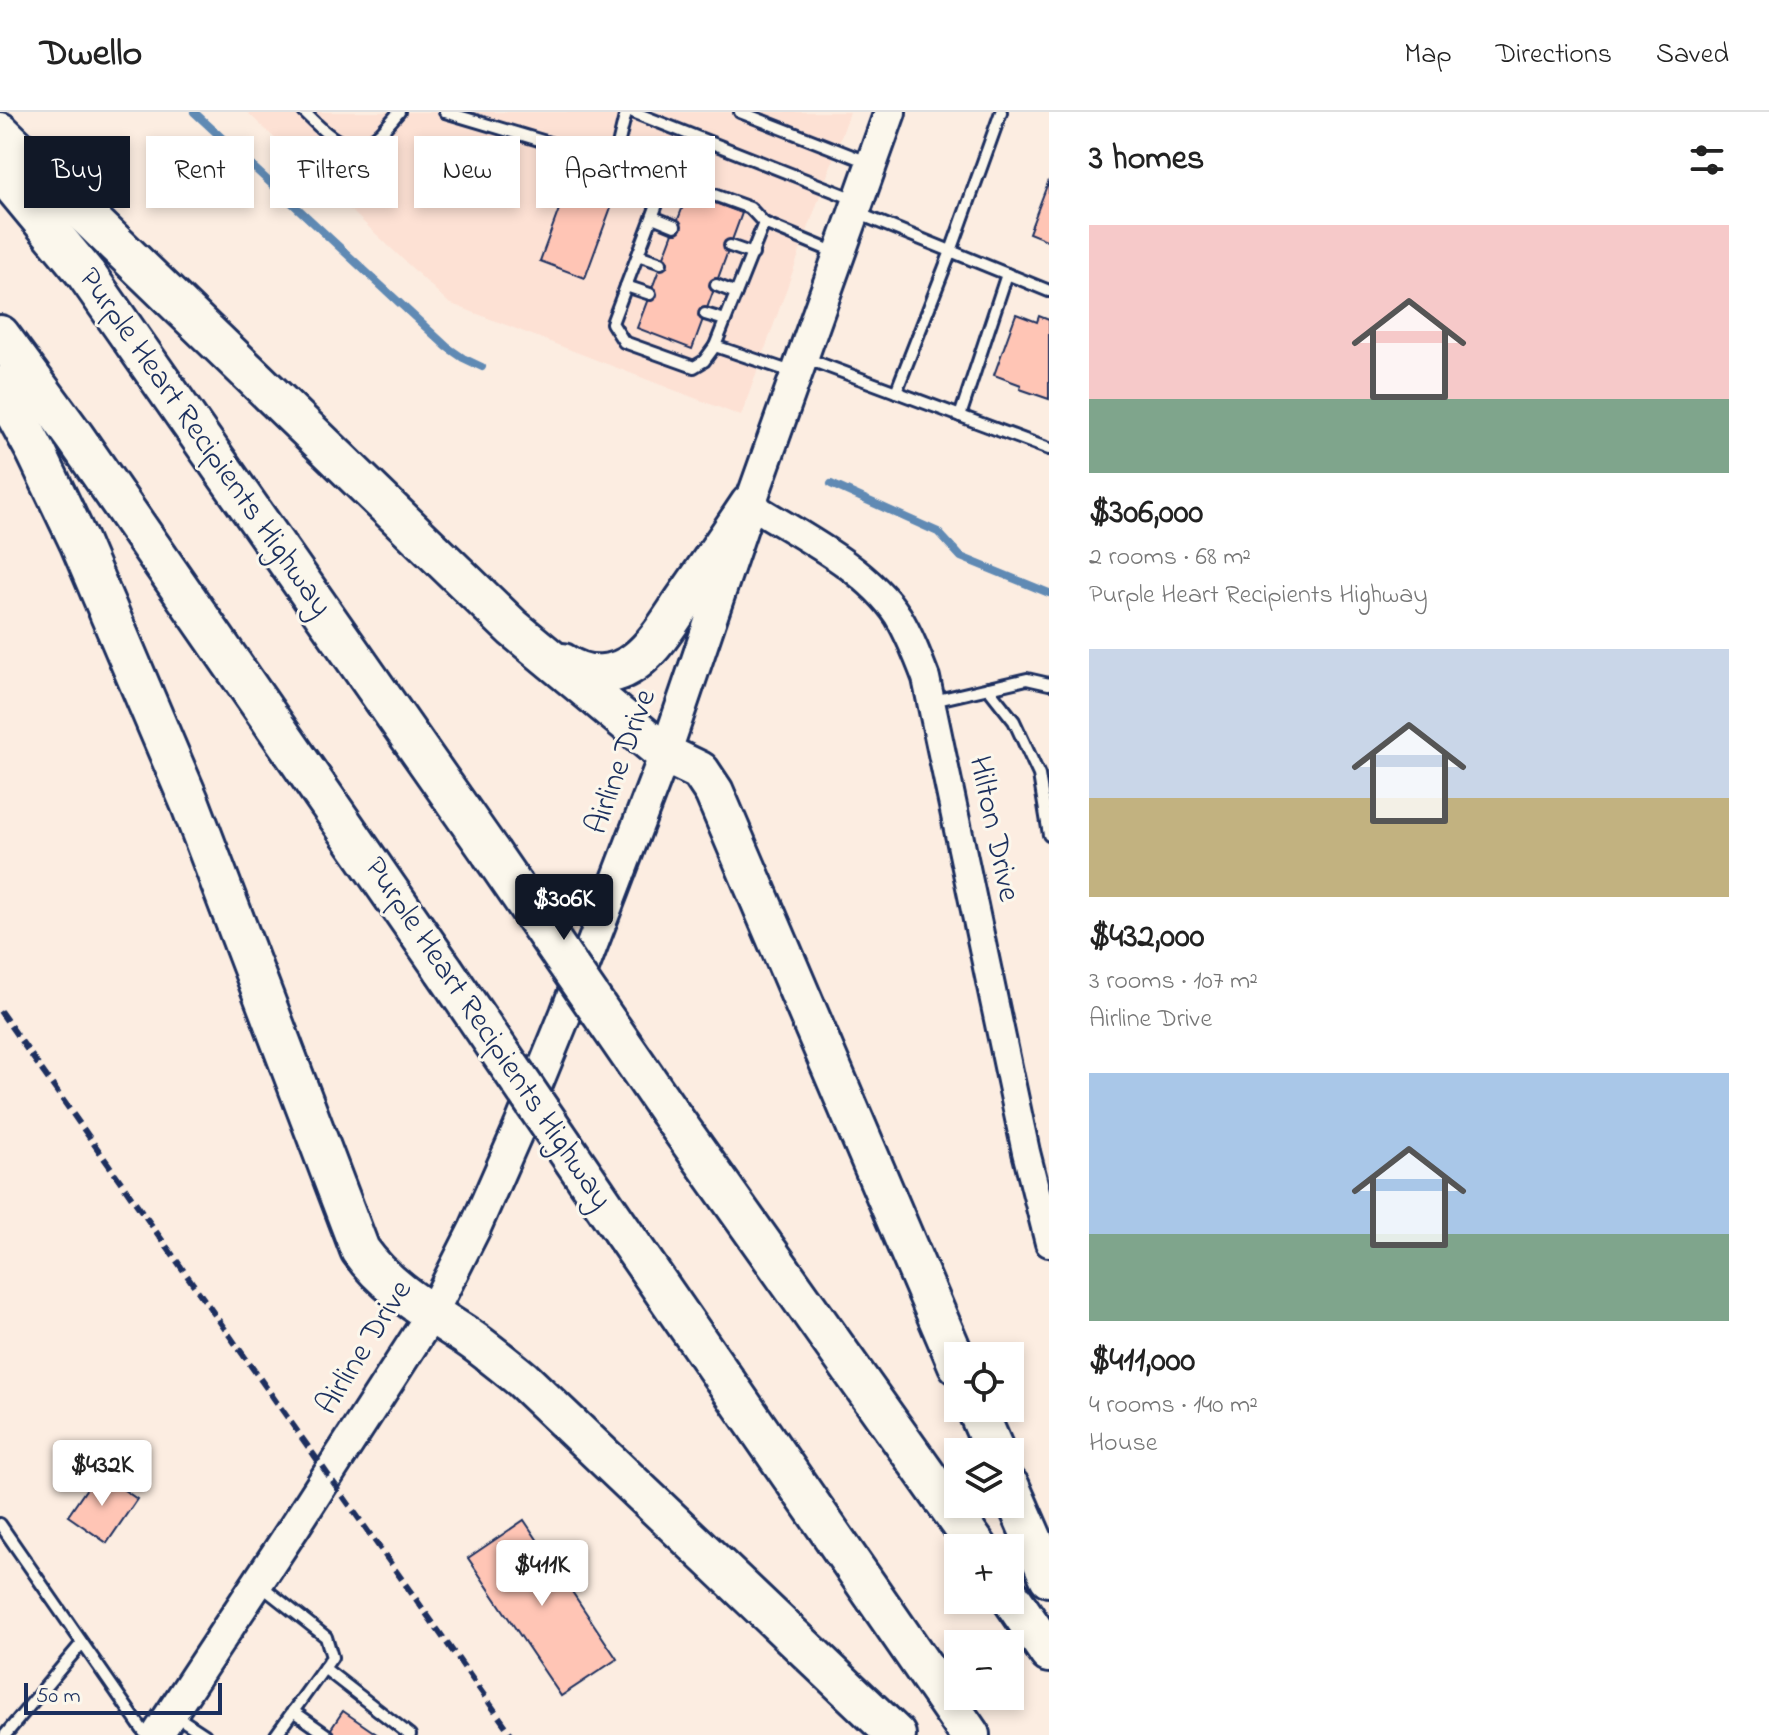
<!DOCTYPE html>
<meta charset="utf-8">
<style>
body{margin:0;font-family:"Indie Flower",sans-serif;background:#f2f2f2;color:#222;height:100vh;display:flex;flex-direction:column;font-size:30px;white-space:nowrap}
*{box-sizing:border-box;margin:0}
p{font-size:26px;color:#767676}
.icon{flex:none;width:44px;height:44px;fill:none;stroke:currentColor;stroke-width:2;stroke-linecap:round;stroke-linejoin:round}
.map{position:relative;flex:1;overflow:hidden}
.sheet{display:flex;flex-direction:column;background:#fff;width:720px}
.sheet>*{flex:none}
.hud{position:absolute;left:24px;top:24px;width:760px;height:72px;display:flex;gap:16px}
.buttons{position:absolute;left:944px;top:1230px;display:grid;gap:16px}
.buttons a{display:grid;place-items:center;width:80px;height:80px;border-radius:0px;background:#fff;box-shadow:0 4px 12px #0003;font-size:40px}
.scale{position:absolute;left:24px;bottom:20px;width:198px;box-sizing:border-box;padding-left:8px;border:4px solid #1b2f5e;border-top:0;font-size:22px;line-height:28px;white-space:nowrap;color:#1b2f5e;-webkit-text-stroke:6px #fbf7ec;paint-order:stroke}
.price{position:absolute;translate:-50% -68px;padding:0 18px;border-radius:8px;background:#fff;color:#222;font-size:26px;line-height:52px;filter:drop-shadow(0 2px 4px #0008)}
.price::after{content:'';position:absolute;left:50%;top:48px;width:24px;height:18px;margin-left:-12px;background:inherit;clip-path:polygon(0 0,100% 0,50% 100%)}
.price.on{background:#111827;color:#fff}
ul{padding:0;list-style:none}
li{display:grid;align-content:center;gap:16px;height:424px;padding:0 40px}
li span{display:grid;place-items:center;height:248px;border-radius:0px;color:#555}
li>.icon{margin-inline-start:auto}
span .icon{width:144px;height:144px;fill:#fffc;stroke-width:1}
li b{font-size:34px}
h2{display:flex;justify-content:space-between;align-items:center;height:96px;padding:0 40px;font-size:34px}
.tag{padding:0 28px;border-radius:0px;background:#fff;box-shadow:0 4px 12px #0003;font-size:28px;line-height:72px}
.tag.on{background:#111827;color:#fff}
header{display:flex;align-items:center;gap:48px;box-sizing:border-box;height:112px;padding:0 40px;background:#fff;border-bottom:2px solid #e0e0e0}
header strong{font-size:38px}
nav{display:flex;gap:44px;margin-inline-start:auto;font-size:28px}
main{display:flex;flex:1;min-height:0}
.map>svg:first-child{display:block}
.built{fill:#fde1d4}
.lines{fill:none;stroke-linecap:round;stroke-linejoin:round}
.stream{stroke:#618ab4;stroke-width:8}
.building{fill:#ffc5b5;stroke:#1b2f5e;stroke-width:2}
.service-casing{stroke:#1b2f5e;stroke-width:16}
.tertiary-casing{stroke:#1b2f5e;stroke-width:32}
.secondary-casing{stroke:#1b2f5e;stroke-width:36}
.motorway-casing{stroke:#1b2f5e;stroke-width:44}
.service{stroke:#fbf7ec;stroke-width:10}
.tertiary{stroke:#fbf7ec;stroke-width:26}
.secondary{stroke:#fbf7ec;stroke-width:30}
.motorway{stroke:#fbf7ec;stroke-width:38}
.rail{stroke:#1b2f5e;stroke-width:6;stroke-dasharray:12 6;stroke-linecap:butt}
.motorway-bridge-casing{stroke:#1b2f5e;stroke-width:44;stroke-linecap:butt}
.motorway-bridge{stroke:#fbf7ec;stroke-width:38}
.labels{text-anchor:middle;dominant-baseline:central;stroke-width:6;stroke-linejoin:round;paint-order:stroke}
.street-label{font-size:32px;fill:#1b2f5e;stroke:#fbf7ec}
</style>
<header>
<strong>Dwello</strong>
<nav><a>Map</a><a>Directions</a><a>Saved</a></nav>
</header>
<main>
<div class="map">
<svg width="1049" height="1623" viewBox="0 0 1049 1623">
<rect width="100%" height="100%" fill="#fcede1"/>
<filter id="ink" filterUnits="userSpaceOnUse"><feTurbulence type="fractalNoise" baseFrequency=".0125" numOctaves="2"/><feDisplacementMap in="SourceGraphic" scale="16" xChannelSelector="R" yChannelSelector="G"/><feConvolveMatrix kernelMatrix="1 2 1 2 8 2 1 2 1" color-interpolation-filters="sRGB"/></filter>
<g filter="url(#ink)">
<polygon class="built" points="247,0 850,0 741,304 449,191"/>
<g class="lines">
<g class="stream">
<polyline points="194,0 447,235 463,246 482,255"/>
<polyline points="831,372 938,420 961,445 1049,481"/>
</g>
</g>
<g class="building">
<polygon points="1049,68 1049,129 1029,121"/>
<polygon points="569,70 614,87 585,166 540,149"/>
<polygon points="688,81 742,101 692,237 637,216"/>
<polygon points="1016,202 1037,210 1039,204 1049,208 1049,287 1020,277 1021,273 994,263"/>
<polygon points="98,1360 137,1387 107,1431 68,1404"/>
<polygon points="524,1408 617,1547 561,1584 468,1446"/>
<polygon points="343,1599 378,1623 327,1623"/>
</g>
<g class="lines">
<g class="service-casing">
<g id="service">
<path d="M304,0C322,17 345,46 373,27C382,21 391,9 399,0"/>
<polyline points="445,0 667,66 612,211 624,230 694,255 704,249 715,234 795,261"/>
<polyline points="633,0 854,87"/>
<polyline points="740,0 870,51"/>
<polyline points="614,50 626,0"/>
<polyline points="667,66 750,96 764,111 715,234"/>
<polyline points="857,101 1049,179"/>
<polyline points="653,105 675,114"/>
<polyline points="764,111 836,141"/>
<polyline points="730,134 753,142"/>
<polyline points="638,143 661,151"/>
<polyline points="716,173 736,181"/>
<polyline points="626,174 650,182"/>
<polyline points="705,202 725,208"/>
<polyline points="805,246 1049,337"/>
<polyline points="896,280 951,139 1001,0"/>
<polyline points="960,304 1007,162"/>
<polyline points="988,576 1014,609 1039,663 1049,723"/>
<polyline points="933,589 1027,567 1049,572"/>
<polyline points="0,1412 146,1623"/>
<polyline points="259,1472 326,1525 332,1545 276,1623"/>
<polyline points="324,1556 410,1623"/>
<polyline points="293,1599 327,1623"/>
<polyline points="173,1602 205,1623"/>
<polyline points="5,1623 82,1531"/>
</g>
</g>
<g class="tertiary-casing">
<path id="tertiary" d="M750,392C799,423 866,455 898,504C910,524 918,545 926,566L1026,1040L1049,1131"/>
</g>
<g class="secondary-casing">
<polyline id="secondary" points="157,1623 295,1414 431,1203 475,1116 519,1016 566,901 665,642 750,392 890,0"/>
</g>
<g class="motorway-casing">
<g id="motorway">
<polyline points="0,20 513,516 665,642 700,659 714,680 958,1253"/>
<polyline points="0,58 86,162 491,741"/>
<polyline points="0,223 75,325 444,858"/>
<path d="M0,274L36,340L79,430L190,691L360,1138C389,1179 432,1201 472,1228C489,1240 506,1254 522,1267L896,1623"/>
<path d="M563,551C586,567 615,566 637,548C656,533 670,509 683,490C706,457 728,425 750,392"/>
<polyline points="669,1000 978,1436"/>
<polyline points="622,1119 970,1623"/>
<polyline points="976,1296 995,1340"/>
<polyline points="1010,1375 1049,1465"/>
<polyline points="1010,1484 1049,1541"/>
</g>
</g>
<use href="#service" class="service"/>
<use href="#tertiary" class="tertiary"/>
<use href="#secondary" class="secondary"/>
<use href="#motorway" class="motorway"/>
<polyline class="rail" points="0,899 512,1623"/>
<g class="motorway-bridge-casing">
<g id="motorway-bridge">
<polyline points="491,741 669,1000"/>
<polyline points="444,858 622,1119"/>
</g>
</g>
<use href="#motorway-bridge" class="motorway-bridge"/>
</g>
</g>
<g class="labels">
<g class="street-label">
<text transform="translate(204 331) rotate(55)">Purple Heart Recipients Highway</text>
<text transform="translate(622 650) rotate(-70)">Airline Drive</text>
<text transform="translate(993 717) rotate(78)">Hilton Drive</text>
<text transform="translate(487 922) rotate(56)">Purple Heart Recipients Highway</text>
<text transform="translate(365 1236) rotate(-58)">Airline Drive</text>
</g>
</g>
</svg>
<div class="buttons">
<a><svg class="icon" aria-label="locate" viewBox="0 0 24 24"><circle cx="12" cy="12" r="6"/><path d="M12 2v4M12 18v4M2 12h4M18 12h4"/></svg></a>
<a><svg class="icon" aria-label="layers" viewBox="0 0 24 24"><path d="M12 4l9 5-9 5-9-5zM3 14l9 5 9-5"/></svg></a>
<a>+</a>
<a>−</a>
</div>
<div class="scale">50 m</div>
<b class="price on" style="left:564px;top:830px">$306K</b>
<b class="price" style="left:102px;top:1396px">$432K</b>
<b class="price" style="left:542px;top:1496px">$411K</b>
<div class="hud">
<a class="tag on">Buy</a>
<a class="tag">Rent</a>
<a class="tag">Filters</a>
<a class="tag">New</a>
<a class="tag">Apartment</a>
</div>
</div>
<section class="sheet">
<h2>3 homes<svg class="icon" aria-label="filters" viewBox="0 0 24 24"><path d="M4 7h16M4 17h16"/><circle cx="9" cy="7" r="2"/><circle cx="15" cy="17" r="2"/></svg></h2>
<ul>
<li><span style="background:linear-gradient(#f6c9c9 70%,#7fa58c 0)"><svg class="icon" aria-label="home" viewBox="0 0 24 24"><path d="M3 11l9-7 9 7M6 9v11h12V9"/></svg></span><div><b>$306,000</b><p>2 rooms · 68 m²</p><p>Purple Heart Recipients Highway</p></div></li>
<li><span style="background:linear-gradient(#c9d6e8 60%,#c2b280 0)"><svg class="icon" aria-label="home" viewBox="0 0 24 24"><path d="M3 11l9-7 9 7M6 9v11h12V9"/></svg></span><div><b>$432,000</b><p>3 rooms · 107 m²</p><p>Airline Drive</p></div></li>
<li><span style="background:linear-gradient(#a9c7e8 65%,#7fa58c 0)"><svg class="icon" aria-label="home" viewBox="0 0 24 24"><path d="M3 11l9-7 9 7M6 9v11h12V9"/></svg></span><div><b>$411,000</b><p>4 rooms · 140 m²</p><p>House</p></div></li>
</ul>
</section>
</main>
